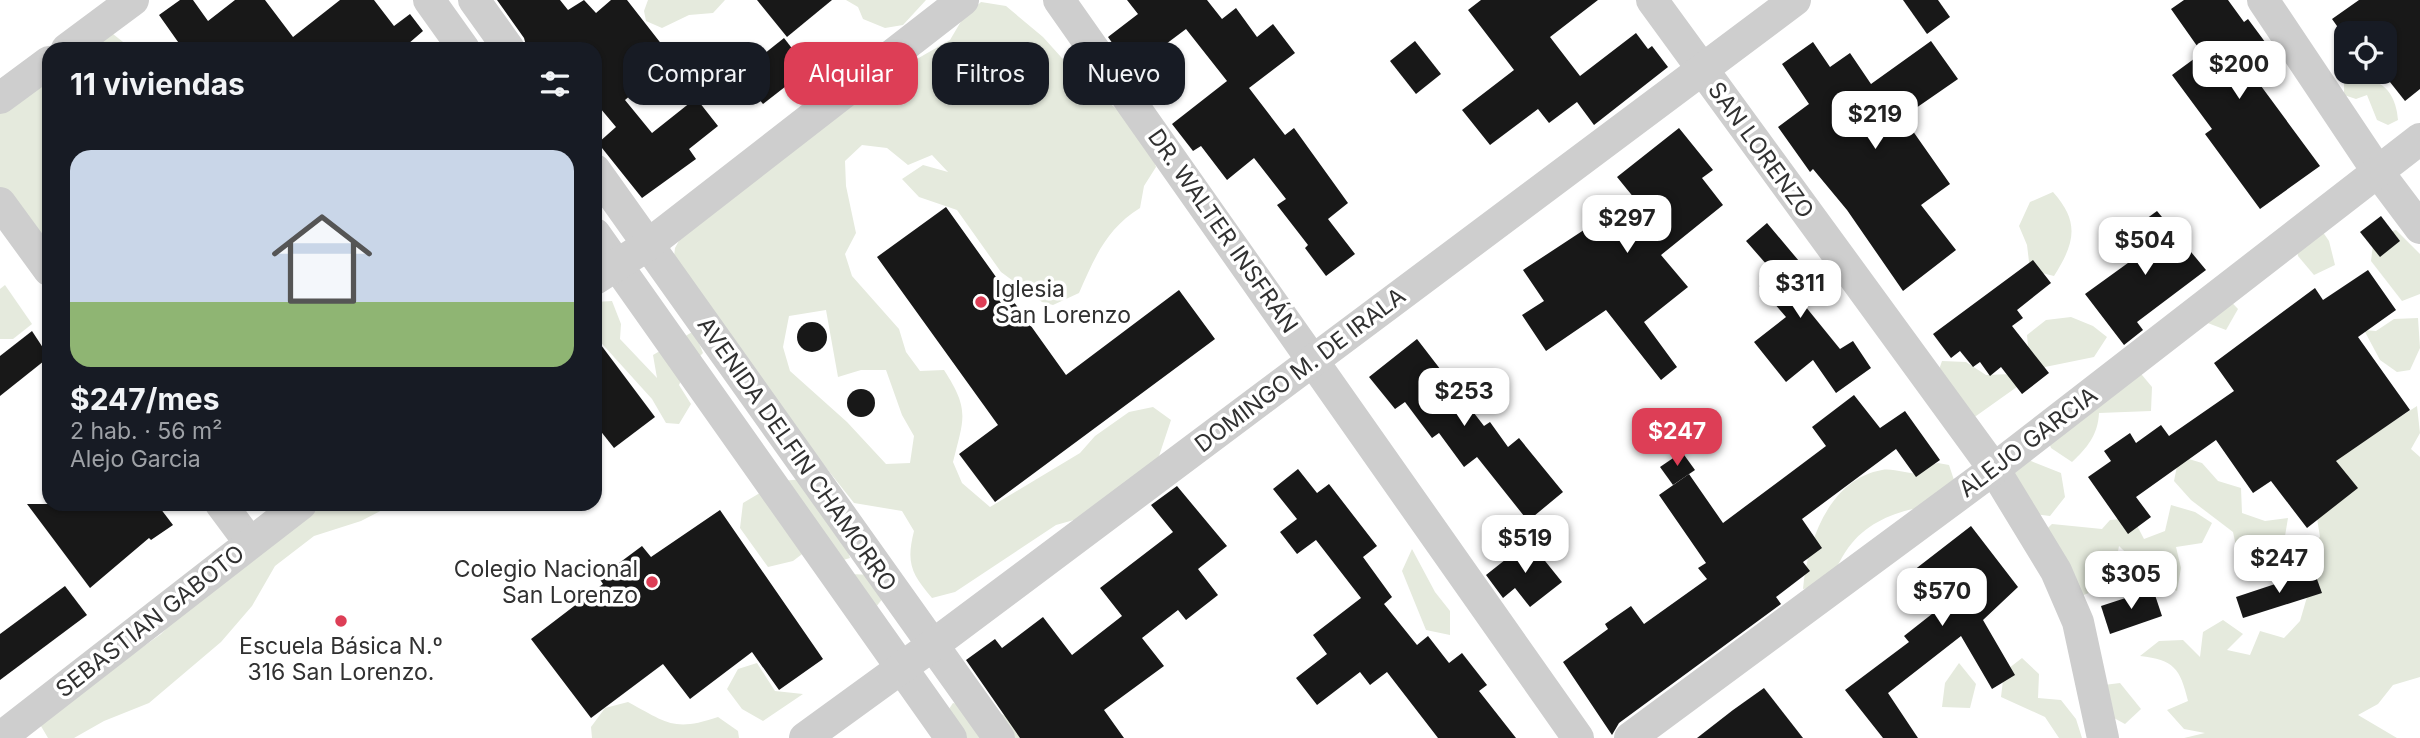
<!DOCTYPE html>
<html lang="es">
<meta charset="utf-8">
<style>
body{margin:0;font-family:Inter,sans-serif;background:#20242c;color:#f1f3f6;height:100vh;display:flex;flex-direction:column;font-size:26px;white-space:nowrap}
*{box-sizing:border-box;margin:0}
p{font-size:23px;color:#9ea1a6}
.icon{flex:none;width:38px;height:38px;fill:none;stroke:currentColor;stroke-width:2;stroke-linecap:round;stroke-linejoin:round}
.map{position:relative;flex:1;overflow:hidden}
.drawer{position:absolute;left:42px;top:42px;width:560px;height:469px;display:flex;flex-direction:column;background:#171b24;border-radius:21px;box-shadow:0 2px 5px #0004}
.drawer>*{flex:none}
.guide{position:absolute;left:623px;top:42px;width:665px;height:63px;display:flex;gap:14px}
.buttons{position:absolute;left:2334px;top:21px;display:grid;gap:14px}
.buttons a{display:grid;place-items:center;width:63px;height:63px;border-radius:14px;background:#171b24;box-shadow:0 2px 5px #0004;font-size:35px}
.price{position:absolute;translate:-50% -60px;padding:0 16px;border-radius:14px;background:#fff;color:#222;font-size:23px;line-height:46px;filter:drop-shadow(0 2px 4px #0008)}
.price::after{content:'';position:absolute;left:50%;top:42px;width:21px;height:16px;margin-left:-10px;background:inherit;clip-path:polygon(0 0,100% 0,50% 100%)}
.price.current{background:#dd3e56;color:#fff}
ul{padding:0;list-style:none}
li{display:grid;align-content:center;gap:14px;height:371px;padding:0 28px}
li span{display:grid;place-items:center;height:217px;border-radius:21px;color:#555}
li>.icon{margin-inline-start:auto}
span .icon{width:126px;height:126px;fill:#fffc;stroke-width:1}
li b{font-size:30px}
h2{display:flex;justify-content:space-between;align-items:center;height:84px;padding:0 28px;font-size:30px}
.chip{padding:0 24px;border-radius:21px;background:#171b24;box-shadow:0 2px 5px #0004;font-size:24px;line-height:63px}
.chip.current{background:#dd3e56;color:#fff}
.map>svg:first-child{display:block}
.green{fill:#e5eadd;fill-rule:evenodd}
.building{fill:#181818}
.lines{fill:none;stroke-linecap:round;stroke-linejoin:round}
.street{stroke:#cecece;stroke-width:32}
.poi-dot{fill:#dd3e56;stroke:#fff;stroke-width:2.5}
.labels{text-anchor:middle;dominant-baseline:central;stroke-width:7;stroke-linejoin:round;paint-order:stroke}
.street-label{font-size:23px;fill:#313131;stroke:#fff}
.poi-label{font-size:23px;fill:#313131;stroke:#fff;text-anchor:start}
</style>
<div class="map">
<svg width="2420" height="738" viewBox="0 0 2420 738">
<rect width="100%" height="100%" fill="#fff"/>
<g class="green">
<polygon points="648,0 725,0 713,13 689,15 662,28 646,21 644,11"/>
<polygon points="846,0 926,0 903,25 885,28 863,19 858,7"/>
<path d="M981,2L1006,6L1043,37L1079,77L1134,124L1148,143L1156,167L1144,186L1140,208C1106,229 1094,259 1079,293L1053,305L1042,302L1001,272L957,210L919,197L902,179L923,165L948,172L932,155L908,165L887,148L862,145L845,161L846,186L856,233L845,254L852,276L899,329L906,352L920,371L944,370C970,410 964,418 953,462L962,483L990,507L1080,453L1095,436L1129,412L1153,407L1171,420L1159,456L1145,473L1081,518L1056,525L955,592L932,598C911,573 906,563 914,531L902,511L854,503L672,273L675,248L699,204L882,79L950,40L963,18ZM826,310L838,377L861,370H886L902,415L914,436L910,463L886,464L847,422L790,371L783,347L789,316Z"/>
<polygon points="103,26 123,42 121,49 73,49"/>
<polygon points="49,67 49,264 0,193 0,107"/>
<path d="M2353,75C2362,81 2366,79 2375,82C2391,87 2397,105 2398,120L2388,125L2377,120L2367,95L2356,99L2344,95V82Z"/>
<path d="M2053,192C2080,222 2075,243 2054,276L2030,270L2027,245L2019,226L2030,202Z"/>
<polygon points="2316,222 2329,241 2335,265 2314,275 2298,256 2292,224"/>
<polygon points="2396,230 2420,254 2420,294 2402,301 2371,261 2374,236"/>
<polygon points="5,285 32,324 13,339 0,339 0,289"/>
<polygon points="2222,292 2238,309 2226,330 2179,312"/>
<polygon points="612,301 621,324 620,339 657,378 653,355 694,331 703,353 686,370 679,385 691,404 679,424 666,423 652,399 595,336 595,302"/>
<polygon points="2071,317 2093,326 2107,337 2094,357 2045,367 1969,421 1934,384 1942,361 1966,362 1986,375 2012,374 2029,358 2027,335 2046,320"/>
<polygon points="2418,318 2420,348 2410,370 2397,372 2380,360 2364,330 2376,331 2394,319"/>
<path d="M2137,369L2152,387L2151,411L2099,413C2098,435 2087,448 2072,462L2051,448L2043,425Z"/>
<path d="M2417,406L2420,433L2411,449L2420,457V677L2393,685L2378,704L2358,715L2397,738H2184L2205,733L2184,729L2167,710L2188,701C2180,668 2174,660 2140,656L2159,641L2183,640L2200,657L2203,632L2223,620L2243,634L2227,650L2250,655L2260,631L2284,638L2300,621L2307,597L2298,574L2300,550L2320,537L2316,512L2340,472L2332,449L2355,446Z"/>
<polygon points="2014,444 2031,461 2061,473 2065,497 2050,516 2025,513 2010,492"/>
<polygon points="2179,456 2202,463 2218,481 2241,488 2242,513 2265,521 2288,518 2284,542 2251,576 2238,556 2233,532 2191,500 2174,481"/>
<path d="M1938,463L1949,465L1955,483L1945,505C1913,506 1874,516 1852,543C1842,554 1835,572 1828,585L1803,589C1807,543 1829,479 1882,470C1893,468 1908,474 1920,474L1927,466Z"/>
<polygon points="805,479 836,513 850,558 827,565 814,545 793,561 768,567 740,528 743,503 780,481"/>
<polygon points="283,504 394,504 361,521 314,536 275,566 252,606 221,642 149,703 104,721 74,738 48,738 38,721 161,634"/>
<path d="M2171,505L2195,512L2212,523L2202,543L2176,547L2181,568L2177,591L2154,580L2119,546C2113,578 2111,587 2077,597L2035,540L2052,524L2102,529L2110,520L2133,518L2144,539L2165,531Z"/>
<polygon points="1412,549 1435,592 1450,611 1450,635 1426,630 1402,571"/>
<polygon points="849,574 874,575 883,598 869,616"/>
<polygon points="2022,658 2039,674 2038,698 2061,700 2076,719 2082,738 2059,738 2045,717 2001,697 2004,672"/>
<polygon points="757,663 775,691 803,694 763,721 742,709 727,689 738,669"/>
<polygon points="1959,663 1976,684 1970,708 1942,707 1945,683"/>
<polygon points="2120,683 2141,709 2125,724 2101,711 2096,686"/>
<path d="M628,702C667,723 674,732 718,717L738,731L739,738H592L591,727L605,708Z"/>
<polygon points="953,703 1000,713 1020,725 1022,738 949,738 939,724"/>
</g>
<g class="building">
<polygon points="180,0 193,0 208,21 235,0 265,0 293,37 340,0 374,0 394,26 410,14 423,31 408,44 412,49 183,49 159,15"/>
<polygon points="497,0 560,0 568,10 584,0 596,13 611,0 627,0 670,55 643,76 647,81 625,100 652,133 696,98 718,126 689,149 696,159 642,198 598,143 616,127 595,102 595,49 527,49 524,38"/>
<polygon points="757,0 832,0 787,37"/>
<polygon points="1127,0 1207,0 1222,19 1236,8 1257,37 1273,24 1295,53 1249,88 1285,135 1294,128 1348,203 1328,219 1355,254 1326,276 1305,248 1308,245 1277,205 1286,199 1254,158 1227,180 1201,146 1193,151 1172,124 1227,81 1186,29 1150,56 1163,73 1144,88 1108,37 1138,14"/>
<polygon points="1481,0 1598,0 1550,37 1580,76 1636,33 1648,49 1652,46 1668,67 1594,125 1577,102 1549,123 1538,109 1490,145 1462,110 1514,70 1468,10"/>
<polygon points="1903,0 1938,0 1950,17 1927,34"/>
<polygon points="2184,0 2228,0 2244,22 2248,19 2271,50 2247,67 2320,166 2260,209 2205,134 2212,129 2172,75 2202,53 2171,9"/>
<polygon points="2359,0 2420,0 2420,89 2405,101 2382,72 2385,72 2385,33 2347,33 2347,40 2332,19"/>
<polygon points="784,38 808,69 763,104 739,74"/>
<polygon points="1415,41 1441,74 1416,94 1390,61"/>
<polygon points="1931,41 1958,79 1903,117 1950,184 1921,205 1956,250 1903,291 1847,210 1813,169 1810,172 1778,127 1809,104 1782,64 1813,42 1830,67 1850,53 1871,84"/>
<polygon points="1679,128 1713,170 1702,178 1723,205 1661,255 1688,287 1644,322 1677,367 1661,380 1606,310 1546,351 1522,315 1544,301 1523,270 1596,222 1604,232 1639,204 1617,177"/>
<polygon points="946,207 1066,375 1179,290 1215,339 995,502 959,454 998,425 877,257"/>
<polygon points="2157,211 2206,270 2137,322 2143,330 2124,345 2085,294 2139,255 2124,235"/>
<polygon points="2381,216 2400,241 2380,257 2360,232"/>
<polygon points="1767,223 1820,286 1801,301 1840,349 1853,341 1871,368 1836,393 1813,360 1786,382 1754,342 1786,317 1759,286 1774,273 1746,241"/>
<polygon points="2033,260 2051,283 2017,310 2023,318 2012,326 2049,373 2022,394 2001,367 1990,376 1980,362 1973,367 1960,351 1951,358 1933,334"/>
<polygon points="2368,270 2396,310 2358,337 2410,410 2336,461 2358,488 2307,528 2271,481 2253,493 2216,440 2136,497 2151,517 2128,534 2088,477 2111,461 2104,451 2130,433 2136,443 2161,425 2169,436 2234,391 2214,363 2315,288 2323,300"/>
<circle cx="812" cy="337" r="15"/>
<polygon points="32,331 49,357 0,396 0,356"/>
<polygon points="595,337 655,417 614,448 595,424"/>
<polygon points="1417,339 1484,426 1490,422 1508,447 1519,438 1563,492 1528,521 1477,457 1464,467 1439,433 1432,438 1405,402 1395,409 1369,377"/>
<circle cx="861" cy="403" r="14"/>
<polygon points="1854,395 1880,428 1905,411 1940,460 1916,477 1896,449 1802,519 1822,548 1803,562 1810,571 1776,597 1781,604 1619,723 1612,735 1563,662 1608,629 1605,624 1631,606 1644,624 1707,579 1698,568 1706,563 1659,495 1689,474 1723,523 1826,446 1812,427"/>
<polygon points="1682,452 1695,470 1673,485 1660,467"/>
<polygon points="1298,469 1317,493 1329,484 1377,546 1363,557 1392,597 1384,604 1417,645 1428,636 1449,663 1462,653 1487,685 1479,691 1516,738 1438,738 1387,672 1370,685 1360,672 1317,705 1296,678 1327,654 1313,635 1361,598 1316,540 1297,554 1280,532 1297,519 1273,489"/>
<polygon points="1177,486 1227,546 1198,569 1218,595 1186,620 1178,610 1142,638 1164,666 1104,710 1124,738 1020,738 966,660 995,639 1002,648 1043,617 1072,655 1122,616 1100,588 1173,532 1151,505"/>
<polygon points="27,504 157,504 173,525 151,540 149,538 90,588"/>
<polygon points="720,510 823,659 779,690 752,652 690,699 663,664 591,718 531,639 603,584 599,578 642,546 651,557"/>
<polygon points="1971,526 2018,587 1983,620 2015,675 1992,689 1961,636 1888,693 1918,738 1883,738 1845,690 1909,642 1904,636 1937,610 1909,574"/>
<polygon points="1529,541 1562,582 1530,607 1515,588 1503,598 1486,575"/>
<polygon points="2314,571 2322,593 2243,618 2236,597"/>
<polygon points="65,586 87,615 0,680 0,634"/>
<polygon points="2153,589 2162,616 2110,634 2101,606"/>
<polygon points="1764,688 1803,738 1697,738 1733,710"/>
</g>
<g class="lines">
<g class="street">
<polyline points="429,0 464,49"/>
<polyline points="474,0 509,49"/>
<polyline points="1059,0 1578,738"/>
<polyline points="1652,0 1994,469 2056,571 2078,622 2103,738"/>
<polyline points="2263,0 2378,172 2420,228"/>
<polyline points="67,49 133,0"/>
<polyline points="0,98 49,62"/>
<polyline points="595,170 999,738"/>
<polyline points="0,203 49,270"/>
<polyline points="595,234 951,738"/>
<polyline points="595,279 648,245 963,0"/>
<polyline points="221,504 250,543"/>
<polyline points="0,738 301,504"/>
<polyline points="805,738 933,645 1795,0"/>
<polyline points="1630,738 1994,469 2420,139"/>
</g>
</g>
<g class="poi-dot">
<circle cx="981" cy="302" r="7"/>
<circle cx="652" cy="582" r="7"/>
<circle cx="341" cy="621" r="7"/>
</g>
<g class="labels">
<g class="street-label">
<text transform="translate(1761 150) rotate(54)">SAN LORENZO</text>
<text transform="translate(1223 231) rotate(55)">DR. WALTER INSFRÁN</text>
<text transform="translate(1300 370) rotate(-37)">DOMINGO M. DE IRALA</text>
<text transform="translate(2028 442) rotate(-37)">ALEJO GARCIA</text>
<text transform="translate(797 454) rotate(55)">AVENIDA DELFIN CHAMORRO</text>
<text transform="translate(150 621) rotate(-38)">SEBASTIAN GABOTO</text>
</g>
<g class="poi-label">
<text x="995" y="289">Iglesia<tspan x="995" dy="26">San Lorenzo</tspan></text>
<text x="638" y="569" text-anchor="end">Colegio Nacional<tspan x="638" dy="26">San Lorenzo</tspan></text>
<text x="341" y="646" text-anchor="middle">Escuela Básica N.º<tspan x="341" dy="26">316 San Lorenzo.</tspan></text>
</g>
</g>
</svg>
<div class="buttons">
<a><svg class="icon" aria-label="locate" viewBox="0 0 24 24"><circle cx="12" cy="12" r="6"/><path d="M12 2v4M12 18v4M2 12h4M18 12h4"/></svg></a>
</div>
<b class="price" style="left:2239px;top:101px">$200</b>
<b class="price" style="left:1875px;top:151px">$219</b>
<b class="price" style="left:1627px;top:255px">$297</b>
<b class="price" style="left:2145px;top:277px">$504</b>
<b class="price" style="left:1800px;top:320px">$311</b>
<b class="price" style="left:1464px;top:428px">$253</b>
<b class="price current" style="left:1677px;top:468px">$247</b>
<b class="price" style="left:1525px;top:575px">$519</b>
<b class="price" style="left:2279px;top:595px">$247</b>
<b class="price" style="left:2131px;top:611px">$305</b>
<b class="price" style="left:1942px;top:628px">$570</b>
<div class="guide">
<a class="chip">Comprar</a>
<a class="chip current">Alquilar</a>
<a class="chip">Filtros</a>
<a class="chip">Nuevo</a>
</div>
<section class="drawer">
<h2>11 viviendas<svg class="icon" aria-label="filters" viewBox="0 0 24 24"><path d="M4 7h16M4 17h16"/><circle cx="9" cy="7" r="2"/><circle cx="15" cy="17" r="2"/></svg></h2>
<ul>
<li><span style="background:linear-gradient(#c9d6e8 70%,#8fb573 0)"><svg class="icon" aria-label="home" viewBox="0 0 24 24"><path d="M3 11l9-7 9 7M6 9v11h12V9"/></svg></span><div><b>$247/mes</b><p>2 hab. · 56 m²</p><p>Alejo Garcia</p></div></li>
</ul>
</section>
</div>
